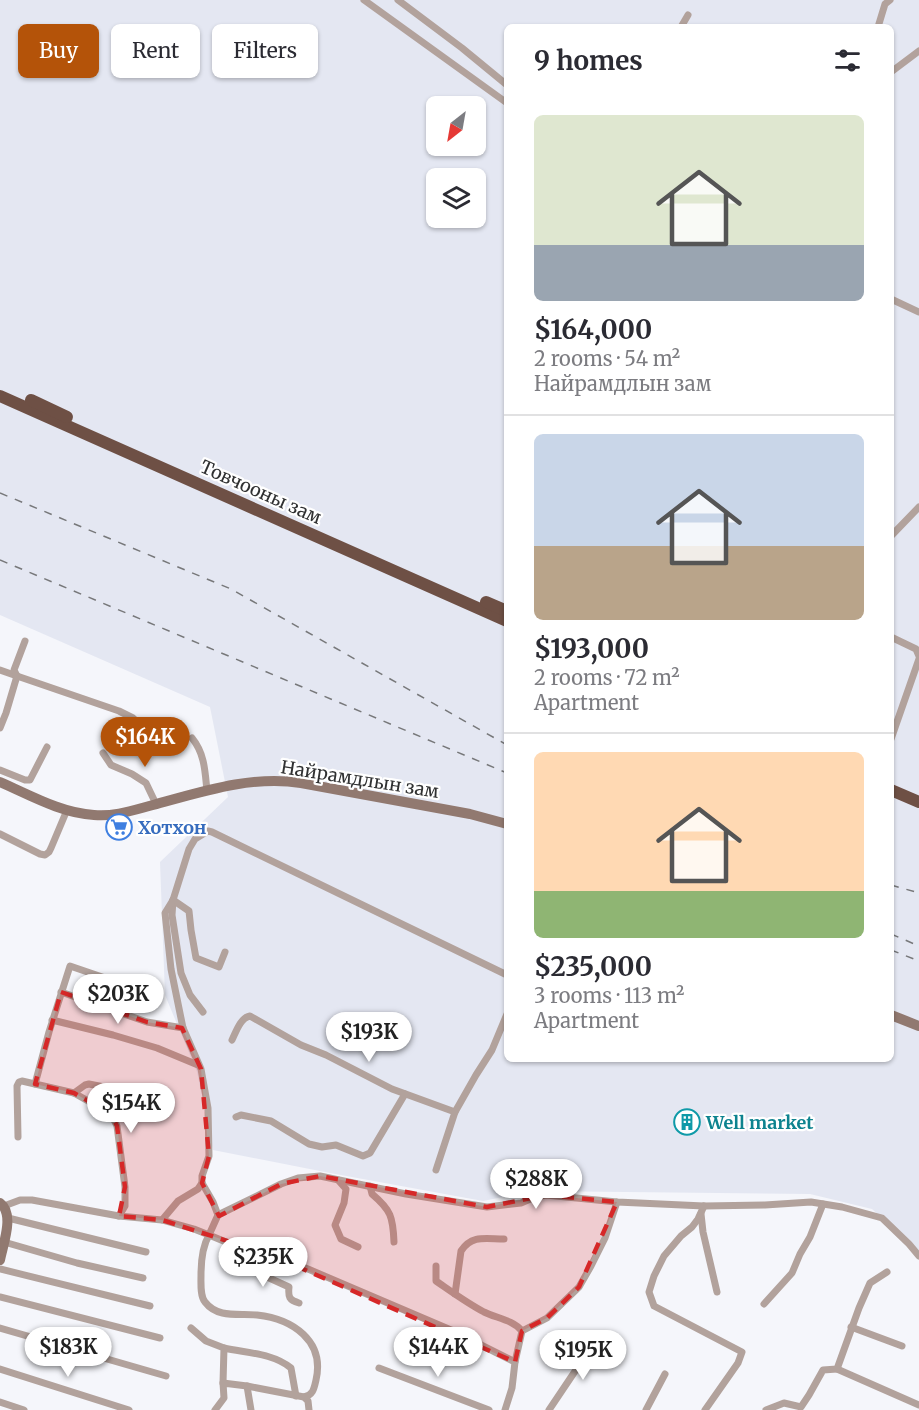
<!DOCTYPE html>
<meta charset="utf-8">
<style>
body{margin:0;font-family:Merriweather,serif;background:#f7f7f7;color:#2b2b33;height:100vh;display:flex;flex-direction:column;font-size:22px;white-space:nowrap}
*{box-sizing:border-box;margin:0}
p{font-size:20px;color:#7c7c81}
.icon{flex:none;width:33px;height:33px;fill:none;stroke:currentColor;stroke-width:2;stroke-linecap:round;stroke-linejoin:round}
.map{position:relative;flex:1;overflow:hidden}
.details{position:absolute;left:504px;top:24px;width:390px;height:1038px;display:flex;flex-direction:column;background:#fff;border-radius:9px;box-shadow:0 2px 4px #0004}
.details>*{flex:none}
.guide{position:absolute;left:18px;top:24px;width:396px;height:54px;display:flex;gap:12px}
.needle{width:39px;rotate:211deg}
.tools{position:absolute;left:426px;top:96px;display:grid;gap:12px}
.tools a{display:grid;place-items:center;width:60px;height:60px;border-radius:9px;background:#fff;box-shadow:0 2px 4px #0004;font-size:30px}
.price{position:absolute;translate:-50% -51px;padding:0 14px;border-radius:21px;background:#fff;color:#222;font-size:20px;line-height:39px;filter:drop-shadow(0 2px 3px #0008)}
.price::after{content:'';position:absolute;left:50%;top:36px;width:18px;height:14px;margin-left:-9px;background:inherit;clip-path:polygon(0 0,100% 0,50% 100%)}
.price.selected{background:#b45309;color:#fff}
ul{padding:0;list-style:none}
li{display:grid;align-content:center;gap:12px;height:318px;padding:0 30px}
li+li{border-top:2px solid #e1e1e2}
li span{display:grid;place-items:center;height:186px;border-radius:9px;color:#555}
li>.icon{margin-inline-start:auto}
span .icon{width:108px;height:108px;fill:#fffc;stroke-width:1}
li b{font-size:26px}
h2{display:flex;justify-content:space-between;align-items:center;height:72px;padding:0 30px;font-size:26px}
.chip{padding:0 21px;border-radius:9px;background:#fff;box-shadow:0 2px 4px #0004;font-size:21px;line-height:54px}
.chip.selected{background:#b45309;color:#fff}
.map>svg:first-child{display:block}
.built{fill:#e4e7f2;fill-rule:evenodd}
.lines{fill:none;stroke-linecap:round;stroke-linejoin:round}
.minor{stroke:#b2a29c;stroke-width:7}
.secondary{stroke:#917970;stroke-width:10}
.trunk{stroke:#6e5045;stroke-width:12}
.rail{stroke:#77787a;stroke-width:1.5;stroke-dasharray:8 8;stroke-linecap:butt}
.marked{fill:#d62828;fill-opacity:0.2;stroke:#d62828;stroke-width:4.5;stroke-dasharray:12 8;stroke-linejoin:round}
.labels{text-anchor:middle;dominant-baseline:central;stroke-width:4.5;stroke-linejoin:round;paint-order:stroke}
.street-label{font-size:18px;fill:#303132;stroke:#fff}
.shop-label{font-size:18px;font-weight:bold;fill:#366cbe;stroke:#fff;text-anchor:start}
.culture-label{font-size:18px;font-weight:bold;fill:#0d838f;stroke:#fff;text-anchor:start}
</style>
<div class="map">
<svg width="919" height="1410" viewBox="0 0 919 1410">
<rect width="100%" height="100%" fill="#f5f6fb"/>
<path class="built" d="M0,0H919V1252L872,1209L810,1194L533,1191L483,1201L330,1173L213,1150L197,1072L165,995L160,862L228,797L210,707L0,615ZM507,27H891V1059H507ZM436,106H476V146H436ZM436,178H476V218H436Z"/>
<g class="lines">
<g class="minor">
<polyline points="364,0 507,103"/>
<polyline points="398,0 462,48 507,85"/>
<polyline points="681,27 688,15"/>
<polyline points="878,27 885,4 890,0"/>
<polyline points="891,72 919,51"/>
<polyline points="891,299 919,312"/>
<polyline points="891,536 919,507"/>
<polyline points="891,637 916,649 919,656"/>
<polyline points="0,670 17,676"/>
<polyline points="17,676 14,670 25,641"/>
<polyline points="0,728 6,713 17,676 119,711 133,718 144,728"/>
<path d="M192,738C205,754 205,772 207,791"/>
<polyline points="891,739 919,659"/>
<polyline points="103,753 111,765 132,774 146,783 156,804"/>
<polyline points="0,770 25,780 30,780 47,747"/>
<polyline points="0,834 40,854 45,855 49,852 51,848 67,810"/>
<polyline points="173,900 172,915 181,973 190,995 203,1012"/>
<polyline points="173,900 189,911 191,930 196,958 219,967 225,952"/>
<polyline points="61,992 147,1022 183,1028"/>
<polyline points="52,1020 113,1035 157,1048 198,1065"/>
<path d="M232,1040C236,1032 240,1018 250,1016L301,1045L326,1055L392,1089L455,1112L436,1170"/>
<polyline points="35,1084 49,1032 70,966 108,979"/>
<path d="M74,1093L85,1085L89,1084C117,1089 130,1095 153,1112"/>
<polyline points="455,1112 476,1075 492,1050 507,1014"/>
<polyline points="236,1117 241,1115 271,1121 309,1144 322,1147 336,1145 363,1156 370,1153 405,1094"/>
<polyline points="338,1180 346,1189 344,1203 335,1225 341,1239 358,1247"/>
<path d="M370,1186L372,1194C391,1210 393,1217 394,1242"/>
<polyline points="4,1206 20,1200 32,1200 119,1216 125,1206 125,1187 117,1126 111,1114 74,1093 22,1081 19,1082 17,1086 18,1137"/>
<polyline points="704,1206 698,1219 692,1227 681,1236 664,1256 654,1276 649,1292 654,1306 742,1352 738,1363 705,1410"/>
<polyline points="701,1214 703,1232 717,1292"/>
<polyline points="218,1215 281,1184 298,1178 320,1176 406,1194 487,1207 521,1203 535,1197 546,1195 617,1202 704,1206 765,1205 811,1202 842,1207 882,1218 909,1244 919,1256"/>
<polyline points="119,1216 162,1220 178,1201 198,1189 202,1183"/>
<polyline points="8,1218 146,1252"/>
<path d="M162,1220L194,1229L209,1235C202,1247 201,1262 201,1275C201,1283 200,1296 205,1302C218,1319 240,1313 257,1315C293,1319 325,1341 316,1380C314,1389 313,1395 304,1397"/>
<polyline points="4,1242 77,1263 143,1278"/>
<path d="M271,1255L265,1274L267,1277L289,1287C288,1297 289,1300 299,1303"/>
<path d="M436,1266V1281C452,1292 467,1303 484,1312C496,1318 513,1320 522,1331L515,1362"/>
<polyline points="0,1269 150,1306"/>
<path d="M455,1294L461,1251C472,1234 487,1239 504,1239"/>
<polyline points="0,1297 160,1338"/>
<polyline points="764,1304 792,1273 800,1254 810,1237 823,1204"/>
<polyline points="851,1327 902,1346"/>
<polyline points="0,1328 166,1376"/>
<polyline points="191,1328 206,1341 224,1348 223,1383"/>
<polyline points="522,1331 547,1318 579,1287 591,1266 605,1238 617,1202"/>
<path d="M224,1348C246,1353 273,1353 291,1368L296,1396"/>
<polyline points="379,1368 489,1410"/>
<polyline points="0,1369 129,1410"/>
<polyline points="837,1369 919,1405"/>
<polyline points="247,1386 251,1410"/>
<polyline points="0,1402 24,1410"/>
<polyline points="215,1410 224,1398 223,1383 247,1386 304,1397 308,1401 309,1410"/>
<polyline points="505,1410 512,1388 515,1362 451,1330 308,1269 271,1255 238,1247 209,1235 218,1215 213,1202 202,1183 202,1176 209,1156 208,1108 201,1069 183,1028 171,969 165,913 173,900 189,849 195,839 208,831 212,832 507,975"/>
<polyline points="549,1410 596,1340"/>
<polyline points="646,1410 665,1374"/>
<polyline points="766,1410 784,1403 801,1407 809,1395 823,1370 837,1369 859,1308 870,1283 887,1272"/>
</g>
<g class="secondary">
<path d="M0,782C30,795 61,813 94,815C114,817 134,810 153,805C201,792 251,775 301,783L470,814L507,824"/>
<polyline points="891,1015 919,1026"/>
<path d="M0,1203C15,1214 3,1244 0,1260"/>
</g>
<g class="trunk">
<polyline points="0,396 507,621"/>
<polyline points="31,400 67,417"/>
<polyline points="486,602 507,611"/>
<polyline points="891,790 919,802"/>
</g>
<g class="rail">
<polyline points="0,493 231,589 507,745"/>
<polyline points="0,560 507,773"/>
<polyline points="891,885 919,893"/>
<polyline points="891,934 919,946"/>
<polyline points="891,950 919,961"/>
</g>
</g>
<path class="marked" d="M61,992L147,1022L182,1028L201,1069L209,1156L202,1183L219,1216L281,1184L320,1176L487,1207L546,1195L617,1202L579,1287L547,1318L522,1331L515,1362L271,1255L162,1220L119,1216L125,1187L117,1126L111,1114L74,1093L35,1084Z"/>
<defs>
<g id="supermarket-ring" transform="scale(1.35)"><circle r="9.5" fill="#fff" stroke="#3f7fe0" stroke-width="1.5"/><path d="M-6-5.5h2.5l.6 2H6L4.5 2H-2.5L-4.4-4H-6ZM-1.5 3.2a1.3 1.3 0 1 0 .1 0ZM3 3.2a1.3 1.3 0 1 0 .1 0Z" fill="#3f7fe0"/></g>
<g id="building-ring" transform="scale(1.35)"><circle r="9.5" fill="#fff" stroke="#0f9aa8" stroke-width="1.5"/><path d="M-4-6H4V6H1V3H-1V6H-4ZM-2.5-4.3h1.7v1.8h-1.7ZM.8-4.3h1.7v1.8H.8ZM-2.5-1h1.7V.8h-1.7ZM.8-1h1.7V.8H.8Z" fill="#0f9aa8"/></g>
</defs>
<g fill-rule="evenodd">
<use href="#supermarket-ring" x="119" y="827"/>
<use href="#building-ring" x="687" y="1122"/>
</g>
<g class="labels">
<g class="street-label">
<text transform="translate(261 492) rotate(24)">Товчооны зам</text>
<text transform="translate(360 779) rotate(9)">Найрамдлын зам</text>
</g>
<g class="shop-label">
<text x="138" y="827">Хотхон</text>
</g>
<g class="culture-label">
<text x="706" y="1122">Well market</text>
</g>
</g>
</svg>
<div class="tools">
<a><svg class="needle" viewBox="-14 -14 28 28"><path d="M0-13l5 13h-10z" fill="#e53935"/><path d="M0 13l5-13h-10z" fill="#7c7c81"/></svg></a>
<a><svg class="icon" aria-label="layers" viewBox="0 0 24 24"><path d="M12 4l9 5-9 5-9-5zM3 14l9 5 9-5"/></svg></a>
</div>
<b class="price selected" style="left:145px;top:768px">$164K</b>
<b class="price" style="left:118px;top:1025px">$203K</b>
<b class="price" style="left:369px;top:1063px">$193K</b>
<b class="price" style="left:131px;top:1134px">$154K</b>
<b class="price" style="left:536px;top:1210px">$288K</b>
<b class="price" style="left:263px;top:1288px">$235K</b>
<b class="price" style="left:68px;top:1378px">$183K</b>
<b class="price" style="left:438px;top:1378px">$144K</b>
<b class="price" style="left:583px;top:1381px">$195K</b>
<div class="guide">
<a class="chip selected">Buy</a>
<a class="chip">Rent</a>
<a class="chip">Filters</a>
</div>
<section class="details">
<h2>9 homes<svg class="icon" aria-label="filters" viewBox="0 0 24 24"><path d="M4 7h16M4 17h16"/><circle cx="9" cy="7" r="2"/><circle cx="15" cy="17" r="2"/></svg></h2>
<ul>
<li><span style="background:linear-gradient(#dfe7d0 70%,#9aa5b1 0)"><svg class="icon" aria-label="home" viewBox="0 0 24 24"><path d="M3 11l9-7 9 7M6 9v11h12V9"/></svg></span><div><b>$164,000</b><p>2 rooms · 54 m²</p><p>Найрамдлын зам</p></div></li>
<li><span style="background:linear-gradient(#c9d6e8 60%,#b9a48a 0)"><svg class="icon" aria-label="home" viewBox="0 0 24 24"><path d="M3 11l9-7 9 7M6 9v11h12V9"/></svg></span><div><b>$193,000</b><p>2 rooms · 72 m²</p><p>Apartment</p></div></li>
<li><span style="background:linear-gradient(#ffd9b3 75%,#8fb573 0)"><svg class="icon" aria-label="home" viewBox="0 0 24 24"><path d="M3 11l9-7 9 7M6 9v11h12V9"/></svg></span><div><b>$235,000</b><p>3 rooms · 113 m²</p><p>Apartment</p></div></li>
</ul>
</section>
</div>
